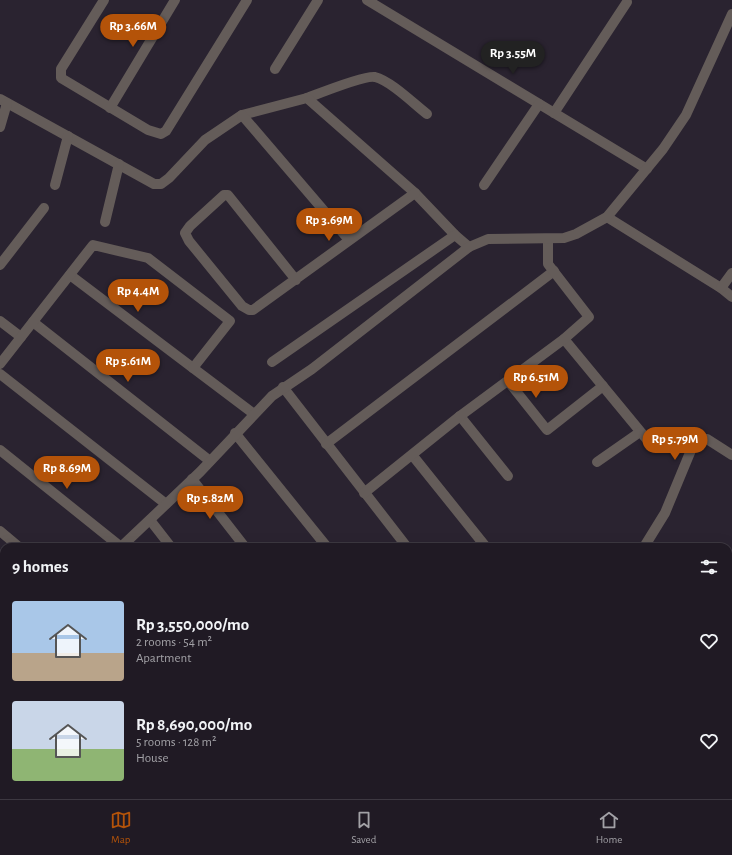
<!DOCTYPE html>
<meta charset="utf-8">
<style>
body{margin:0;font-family:"Alegreya Sans",sans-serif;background:#2d2731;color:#f1f3f6;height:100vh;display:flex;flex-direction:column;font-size:15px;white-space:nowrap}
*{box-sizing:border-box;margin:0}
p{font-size:13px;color:#a2a1a6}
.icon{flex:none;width:22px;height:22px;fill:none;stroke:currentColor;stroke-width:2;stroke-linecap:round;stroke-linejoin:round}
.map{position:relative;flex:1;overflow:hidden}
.side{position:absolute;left:0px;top:543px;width:732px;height:256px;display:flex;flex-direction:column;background:#201a24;border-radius:12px 12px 0 0;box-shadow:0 4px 16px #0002,0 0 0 1px #3d3841}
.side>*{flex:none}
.price{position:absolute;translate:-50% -34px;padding:0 9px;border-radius:14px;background:#b45309;color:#fff;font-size:13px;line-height:26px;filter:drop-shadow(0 1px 2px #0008)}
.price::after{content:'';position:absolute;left:50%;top:24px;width:12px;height:9px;margin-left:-6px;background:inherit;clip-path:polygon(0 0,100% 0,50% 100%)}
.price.current{background:#222;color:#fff}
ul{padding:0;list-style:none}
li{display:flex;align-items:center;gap:12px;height:100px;padding:0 12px}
li span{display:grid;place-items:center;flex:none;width:112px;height:80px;border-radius:4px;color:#555}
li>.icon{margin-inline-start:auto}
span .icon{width:48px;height:48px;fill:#fffc;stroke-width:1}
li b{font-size:17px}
h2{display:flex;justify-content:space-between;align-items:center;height:48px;padding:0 12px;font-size:17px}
.tabs{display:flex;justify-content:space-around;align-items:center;height:56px;border-top:1px solid #3d3841;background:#201a24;font-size:11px;color:#a2a1a6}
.tabs a{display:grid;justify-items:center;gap:2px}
.tabs .current{color:#b45309}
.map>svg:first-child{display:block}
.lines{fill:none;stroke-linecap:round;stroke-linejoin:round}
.minor{stroke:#645c59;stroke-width:10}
</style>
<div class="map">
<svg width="732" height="799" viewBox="0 0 732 799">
<rect width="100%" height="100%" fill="#2a2330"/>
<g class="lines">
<g class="minor">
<polyline points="104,0 61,69 61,78 148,130 161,134 166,131 247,0"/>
<polyline points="367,0 647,169"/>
<polyline points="275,69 318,0"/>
<path d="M307,98C320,93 365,75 375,77C391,81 414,104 427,114"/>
<polyline points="0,99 154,184 161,184 169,178 205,140 242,115 307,98 415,193 455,235 469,247"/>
<polyline points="110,108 175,0"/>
<polyline points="554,113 627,2"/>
<polyline points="242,115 349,240"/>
<polyline points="0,127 7,103"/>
<polyline points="55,185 68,136"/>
<polyline points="484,185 539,104"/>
<polyline points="607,217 721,288 732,297"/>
<polyline points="105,222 119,164"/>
<polyline points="0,265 44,208"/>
<polyline points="70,275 193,368"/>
<polyline points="296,280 228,195 224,195 190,226 185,233 189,241 242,306 249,310 253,310 415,193"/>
<polyline points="721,288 732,273"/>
<polyline points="0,321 21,337"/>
<polyline points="33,322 210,461"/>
<polyline points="564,339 649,442"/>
<polyline points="272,362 455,235"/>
<polyline points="0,364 93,245 148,258 230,321 193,368 254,414"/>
<polyline points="0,374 166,504"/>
<polyline points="508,381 547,430 603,386"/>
<polyline points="283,387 407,547"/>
<polyline points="460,416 508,476"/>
<polyline points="235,433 327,547"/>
<polyline points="326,444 554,271"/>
<polyline points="0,450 121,547"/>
<polyline points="413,456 486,547"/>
<polyline points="597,462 640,432"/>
<polyline points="192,479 245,547"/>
<polyline points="364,493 460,416 564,339 589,317 548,264 548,239"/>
<polyline points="150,520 171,547"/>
<polyline points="0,531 19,547"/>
<polyline points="121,547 200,472 272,396 312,369 469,247 488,239 564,238 576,234 607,217 663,149 686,115 732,14"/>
<polyline points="644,547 665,513 694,443 698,439 707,439 732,455"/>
<polyline points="728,591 732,586"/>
<polyline points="0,609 4,604"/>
<polyline points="728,766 732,761"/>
<polyline points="522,795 534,799"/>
<polyline points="557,799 561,795"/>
<polyline points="701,799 704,795"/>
</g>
</g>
</svg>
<b class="price" style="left:133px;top:48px">Rp 3.66M</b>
<b class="price current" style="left:513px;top:75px">Rp 3.55M</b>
<b class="price" style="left:329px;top:242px">Rp 3.69M</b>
<b class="price" style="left:138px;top:313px">Rp 4.4M</b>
<b class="price" style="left:128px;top:383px">Rp 5.61M</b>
<b class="price" style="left:536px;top:399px">Rp 6.51M</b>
<b class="price" style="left:675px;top:461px">Rp 5.79M</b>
<b class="price" style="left:67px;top:490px">Rp 8.69M</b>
<b class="price" style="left:210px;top:520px">Rp 5.82M</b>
<section class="side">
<h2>9 homes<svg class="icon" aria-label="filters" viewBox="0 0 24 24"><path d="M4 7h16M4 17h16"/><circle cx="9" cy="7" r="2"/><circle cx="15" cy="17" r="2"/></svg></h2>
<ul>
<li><span style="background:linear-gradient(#a9c7e8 65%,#b9a48a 0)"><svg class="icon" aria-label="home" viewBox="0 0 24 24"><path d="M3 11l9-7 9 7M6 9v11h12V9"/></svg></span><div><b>Rp 3,550,000/mo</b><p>2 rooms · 54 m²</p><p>Apartment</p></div><svg class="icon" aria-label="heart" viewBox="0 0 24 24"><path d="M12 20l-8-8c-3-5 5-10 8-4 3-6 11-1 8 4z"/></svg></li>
<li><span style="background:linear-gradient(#c9d6e8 60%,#8fb573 0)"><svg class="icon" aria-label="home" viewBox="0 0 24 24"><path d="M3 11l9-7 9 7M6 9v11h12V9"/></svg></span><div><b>Rp 8,690,000/mo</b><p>5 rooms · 128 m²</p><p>House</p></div><svg class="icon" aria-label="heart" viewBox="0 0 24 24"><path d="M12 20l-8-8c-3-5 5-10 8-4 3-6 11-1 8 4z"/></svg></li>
</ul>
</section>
</div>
<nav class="tabs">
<a class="current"><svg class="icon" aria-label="map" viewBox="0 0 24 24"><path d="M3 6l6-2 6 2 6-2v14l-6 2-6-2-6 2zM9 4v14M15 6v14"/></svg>Map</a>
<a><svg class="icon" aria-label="saved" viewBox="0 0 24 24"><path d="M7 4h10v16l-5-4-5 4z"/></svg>Saved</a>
<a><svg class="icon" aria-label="home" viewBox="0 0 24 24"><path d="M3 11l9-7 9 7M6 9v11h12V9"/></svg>Home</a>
</nav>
